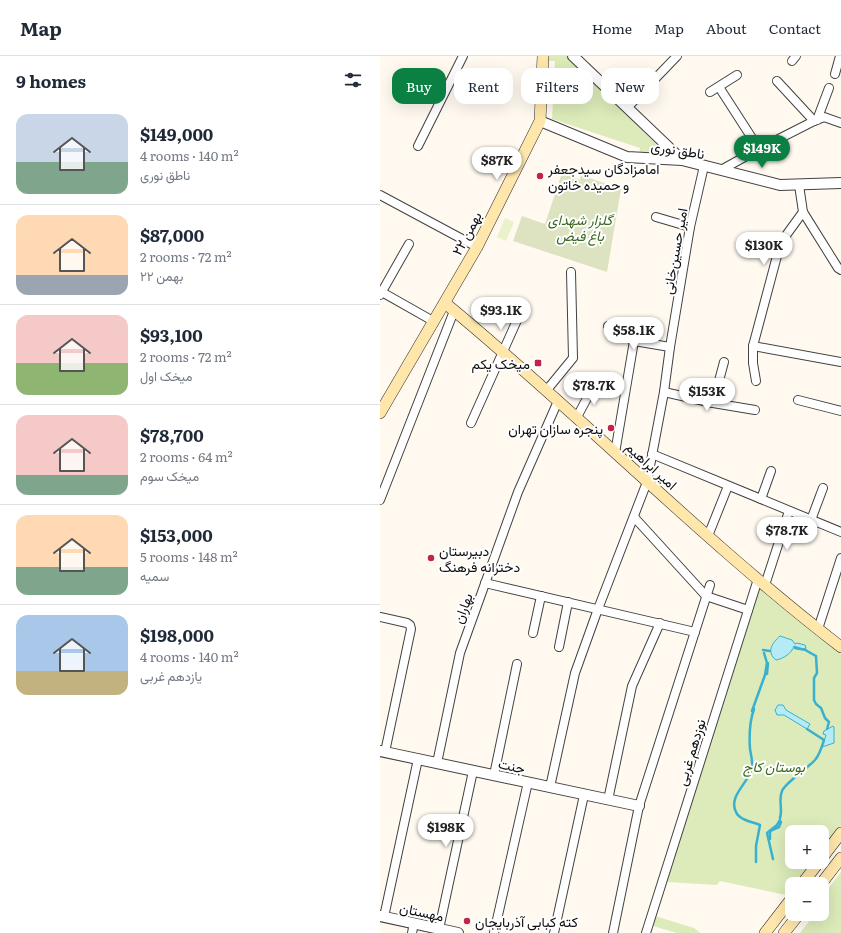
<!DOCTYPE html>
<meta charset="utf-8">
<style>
body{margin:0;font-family:Literata,Vazirmatn,serif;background:#f6f6f7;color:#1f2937;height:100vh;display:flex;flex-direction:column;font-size:15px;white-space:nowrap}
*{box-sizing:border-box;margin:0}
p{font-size:13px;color:#747a83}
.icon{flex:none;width:22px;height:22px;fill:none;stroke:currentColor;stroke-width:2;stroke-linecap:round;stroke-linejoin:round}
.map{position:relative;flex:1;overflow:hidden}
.panel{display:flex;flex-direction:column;background:#fff;width:380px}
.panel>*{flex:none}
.top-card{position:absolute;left:12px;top:12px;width:380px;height:36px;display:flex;gap:8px}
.buttons{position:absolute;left:405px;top:769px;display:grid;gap:8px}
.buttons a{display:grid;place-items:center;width:44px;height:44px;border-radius:8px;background:#fff;box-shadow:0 4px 16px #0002;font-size:20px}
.price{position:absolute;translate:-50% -34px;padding:0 9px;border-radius:14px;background:#fff;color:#222;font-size:13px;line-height:26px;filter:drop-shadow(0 1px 2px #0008)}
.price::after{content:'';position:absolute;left:50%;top:24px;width:12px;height:9px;margin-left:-6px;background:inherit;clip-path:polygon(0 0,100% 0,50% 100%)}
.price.active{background:#0b8043;color:#fff}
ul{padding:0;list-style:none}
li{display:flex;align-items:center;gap:12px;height:100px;padding:0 16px}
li+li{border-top:1px solid #e0e1e3}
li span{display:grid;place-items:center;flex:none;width:112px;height:80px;border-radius:12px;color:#555}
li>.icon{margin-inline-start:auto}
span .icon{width:48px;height:48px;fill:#fffc;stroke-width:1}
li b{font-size:17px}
h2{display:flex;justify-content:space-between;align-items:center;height:48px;padding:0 16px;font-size:17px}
.pill{padding:0 14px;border-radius:12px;background:#fff;box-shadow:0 4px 16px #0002;font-size:14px;line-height:36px}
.pill.active{background:#0b8043;color:#fff}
header{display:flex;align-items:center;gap:24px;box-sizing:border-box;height:56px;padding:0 20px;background:#fff;border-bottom:1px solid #e0e1e3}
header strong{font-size:19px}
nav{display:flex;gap:22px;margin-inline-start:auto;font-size:14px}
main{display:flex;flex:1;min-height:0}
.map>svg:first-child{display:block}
.green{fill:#dcebb9}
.cemetery{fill:#dde2c0}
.pitch{fill:#ebf2cb}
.water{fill:#b4ebf7;stroke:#39b0d0}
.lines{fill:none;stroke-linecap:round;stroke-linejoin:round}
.stream{stroke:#39b0d0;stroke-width:2.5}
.minor-casing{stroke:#424242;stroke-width:10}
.tertiary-casing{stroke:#424242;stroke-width:12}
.secondary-casing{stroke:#313131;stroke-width:12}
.minor{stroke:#fff;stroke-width:8}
.tertiary{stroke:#fff;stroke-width:10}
.secondary{stroke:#ffe6ab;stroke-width:11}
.poi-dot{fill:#c22348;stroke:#fff;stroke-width:1.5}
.labels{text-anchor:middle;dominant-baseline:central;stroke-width:4;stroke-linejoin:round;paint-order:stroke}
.street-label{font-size:14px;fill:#0f0f0f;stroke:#fff}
.poi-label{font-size:14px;fill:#0f0f0f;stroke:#fff;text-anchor:start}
.park-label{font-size:14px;font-style:italic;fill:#3a681d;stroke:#fff}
</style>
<header>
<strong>Map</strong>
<nav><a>Home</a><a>Map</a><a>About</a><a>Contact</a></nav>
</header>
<main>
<section class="panel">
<h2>9 homes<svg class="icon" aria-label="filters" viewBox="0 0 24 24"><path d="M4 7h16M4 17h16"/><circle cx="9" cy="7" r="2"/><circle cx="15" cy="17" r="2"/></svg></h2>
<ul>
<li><span style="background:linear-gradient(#c9d6e8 60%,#7fa58c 0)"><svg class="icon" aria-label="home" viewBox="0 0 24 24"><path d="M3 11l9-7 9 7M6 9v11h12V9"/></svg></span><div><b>$149,000</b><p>4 rooms · 140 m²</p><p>ناطق نوری</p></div></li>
<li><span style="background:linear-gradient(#ffd9b3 75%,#9aa5b1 0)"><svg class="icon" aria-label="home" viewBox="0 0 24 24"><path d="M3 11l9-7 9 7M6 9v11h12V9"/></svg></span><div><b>$87,000</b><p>2 rooms · 72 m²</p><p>۲۲ بهمن</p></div></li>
<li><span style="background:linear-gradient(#f6c9c9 60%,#8fb573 0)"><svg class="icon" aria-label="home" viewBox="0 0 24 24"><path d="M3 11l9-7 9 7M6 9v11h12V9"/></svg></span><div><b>$93,100</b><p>2 rooms · 72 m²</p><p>میخک اول</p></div></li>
<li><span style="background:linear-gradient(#f6c9c9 75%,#7fa58c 0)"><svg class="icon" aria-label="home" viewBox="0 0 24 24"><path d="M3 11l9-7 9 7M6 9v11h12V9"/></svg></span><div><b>$78,700</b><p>2 rooms · 64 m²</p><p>میخک سوم</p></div></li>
<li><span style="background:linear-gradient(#ffd9b3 65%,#7fa58c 0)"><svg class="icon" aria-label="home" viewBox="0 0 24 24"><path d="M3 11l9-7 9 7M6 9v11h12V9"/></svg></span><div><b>$153,000</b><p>5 rooms · 148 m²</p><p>سمیه</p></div></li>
<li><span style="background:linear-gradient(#a9c7e8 70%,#c2b280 0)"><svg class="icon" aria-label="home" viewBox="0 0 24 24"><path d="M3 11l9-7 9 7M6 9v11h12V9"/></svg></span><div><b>$198,000</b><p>4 rooms · 140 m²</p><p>یازدهم غربی</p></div></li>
</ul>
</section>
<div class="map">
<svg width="461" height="877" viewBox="0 0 461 877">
<rect width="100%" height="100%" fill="#fff9f0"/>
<g class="green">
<polygon points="169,0 187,0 278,90 276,101 259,99 260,92 172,63 175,5 169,5"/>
<polygon points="382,532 461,598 461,770 442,794 442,776 412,776 412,806 432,806 415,828 412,828 412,831 406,839 340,825 337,829 287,826 378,535"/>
<polygon points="461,816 461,877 420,877 435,858 442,858 443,839"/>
<polygon points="275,860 314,872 320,877 297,877 273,870"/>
</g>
<polygon class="cemetery" points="182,117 200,124 201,119 241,133 227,216 133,185 142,160 165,168"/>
<polygon class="pitch" points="125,162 134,166 126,185 117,181"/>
<g class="water">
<path d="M400,580L412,584L415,588L417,587L425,589L426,592L423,593L414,590C412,597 403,603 396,604C386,596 392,587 400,580Z"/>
<polygon points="398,649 403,649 406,654 430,668 427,673 404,659 397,659 395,654"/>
<polygon points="453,670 454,671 454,687 442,691 446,679 443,678 444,675"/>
</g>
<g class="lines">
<g class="stream">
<polyline points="415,592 426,594"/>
<polyline points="383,594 390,595"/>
<polyline points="427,595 436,600 437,617 434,622 434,644 436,648 441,652 445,662 449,666 447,673"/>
<polyline points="387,618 388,607"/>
<path d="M374,653C369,667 369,679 370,693C371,699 373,706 372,712C368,728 348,740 356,756C359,764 373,766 380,769L376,790V806"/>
<polyline points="372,655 385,619 387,607 384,597"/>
<path d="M400,762C403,753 398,744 402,735C405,727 429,711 435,704C440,698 442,690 444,684L427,673"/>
<polyline points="390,783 390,775 399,771 401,766"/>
<polyline points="393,803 387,777 397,769 400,764"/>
</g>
<g class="minor-casing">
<g id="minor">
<polyline points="412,5 416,0"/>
<polyline points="455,18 460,0"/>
<polyline points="397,25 434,65"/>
<polyline points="339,31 379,93"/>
<polyline points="330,36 357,19"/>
<polyline points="247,52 297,0"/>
<polyline points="437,64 449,32"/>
<polyline points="38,90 83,0"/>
<polyline points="341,114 379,93 434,65 444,61 461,67"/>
<polyline points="419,129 423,156 458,212 461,214"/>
<polyline points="0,139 97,191"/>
<polyline points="423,156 407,178 397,200 373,290 461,306"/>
<polyline points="276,161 310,171"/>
<polyline points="0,235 53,265"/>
<polyline points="0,239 29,188"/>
<polyline points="228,270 254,285 290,291"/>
<polyline points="373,290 373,307 376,325"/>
<polyline points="166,335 193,302 191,216"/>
<polyline points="284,336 333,347 375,354"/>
<polyline points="418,344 461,355"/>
<polyline points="333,347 344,306"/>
<polyline points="197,361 214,329"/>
<polyline points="91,367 138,262"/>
<polyline points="235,397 254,285"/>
<polyline points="272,398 461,476"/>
<polyline points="381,443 391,415"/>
<polyline points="0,444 74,255"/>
<polyline points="254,461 326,540 368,554"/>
<polyline points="431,464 443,432"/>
<polyline points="328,480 348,430"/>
<polyline points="105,527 315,576"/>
<polyline points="385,529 409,455"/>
<polyline points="0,561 27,567 30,569 31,573 5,696"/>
<polyline points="438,573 461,502"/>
<polyline points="153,577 161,540"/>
<polyline points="179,591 188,546"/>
<polyline points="57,707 80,597 138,436 178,345"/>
<polyline points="114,719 137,608"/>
<polyline points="170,731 195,617 218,553 267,426 284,336 290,291 310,171 324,110"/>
<polyline points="228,744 252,630 280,567"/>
<polyline points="4,861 38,703"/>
<polyline points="59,873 93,715"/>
<polyline points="32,877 34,867"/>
<polyline points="114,877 148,726"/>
<polyline points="174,877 204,739"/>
<polyline points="233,877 259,750 330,529"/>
<polyline points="266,877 378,523"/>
</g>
</g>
<g class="tertiary-casing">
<g id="tertiary">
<polyline points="193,0 302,104"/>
<polyline points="160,65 247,101 302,104 400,129 461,127"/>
<polyline points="0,695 259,750"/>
<polyline points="0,860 78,877"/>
</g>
</g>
<g class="secondary-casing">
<g id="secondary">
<path d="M65,247C200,358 322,484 461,591"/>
<polyline points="0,357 97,191 160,65 163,0"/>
<polyline points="442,802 461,777"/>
<polyline points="422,828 439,806"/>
<polyline points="441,828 461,802"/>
<polyline points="385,877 412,842"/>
<polyline points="404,877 419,858"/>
</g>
</g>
<use href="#minor" class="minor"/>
<use href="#tertiary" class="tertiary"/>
<use href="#secondary" class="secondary"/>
</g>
<g class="poi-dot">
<circle cx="160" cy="120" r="4"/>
<rect x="154" y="303" width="8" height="8" rx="2"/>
<circle cx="231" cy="372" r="4"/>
<circle cx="51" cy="502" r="4"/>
<circle cx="87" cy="865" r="4"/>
</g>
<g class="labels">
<g class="street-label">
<text transform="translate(298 93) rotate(9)">ناطق نوری</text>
<text transform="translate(86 177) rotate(-62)">۲۲ بهمن</text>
<text transform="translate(294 195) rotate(-80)">امیر حسین‌خانی</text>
<text transform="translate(272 409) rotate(42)">امیر ابراهیم</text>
<text transform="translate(82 552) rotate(-70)">بهاران</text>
<text transform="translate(310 696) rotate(-73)">نوزدهم غربی</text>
<text transform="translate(132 709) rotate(12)">جنت</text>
<text transform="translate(42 855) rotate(12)">مهستان</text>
</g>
<g class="poi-label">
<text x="168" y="112">امامزادگان سیدجعفر<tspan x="168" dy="16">و حمیده خاتون</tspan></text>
<text x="150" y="307" text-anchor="end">میخک یکم</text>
<text x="223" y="372" text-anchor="end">پنجره سازان تهران</text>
<text x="59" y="494">دبیرستان<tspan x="59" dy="16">دخترانه فرهنگ</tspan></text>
<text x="95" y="865">کته کبابی آذربایجان</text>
</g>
<g class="park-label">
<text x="200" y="163">گلزار شهدای<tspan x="200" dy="16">باغ فیض</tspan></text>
<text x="394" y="710">بوستان کاج</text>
</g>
</g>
</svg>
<div class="buttons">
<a>+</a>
<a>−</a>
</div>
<b class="price active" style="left:382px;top:113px">$149K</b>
<b class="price" style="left:117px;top:125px">$87K</b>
<b class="price" style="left:384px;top:210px">$130K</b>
<b class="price" style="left:121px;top:275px">$93.1K</b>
<b class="price" style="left:254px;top:295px">$58.1K</b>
<b class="price" style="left:214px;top:350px">$78.7K</b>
<b class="price" style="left:327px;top:356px">$153K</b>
<b class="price" style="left:407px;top:495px">$78.7K</b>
<b class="price" style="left:66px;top:792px">$198K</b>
<div class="top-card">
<a class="pill active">Buy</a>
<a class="pill">Rent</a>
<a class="pill">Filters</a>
<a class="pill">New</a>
</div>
</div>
</main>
